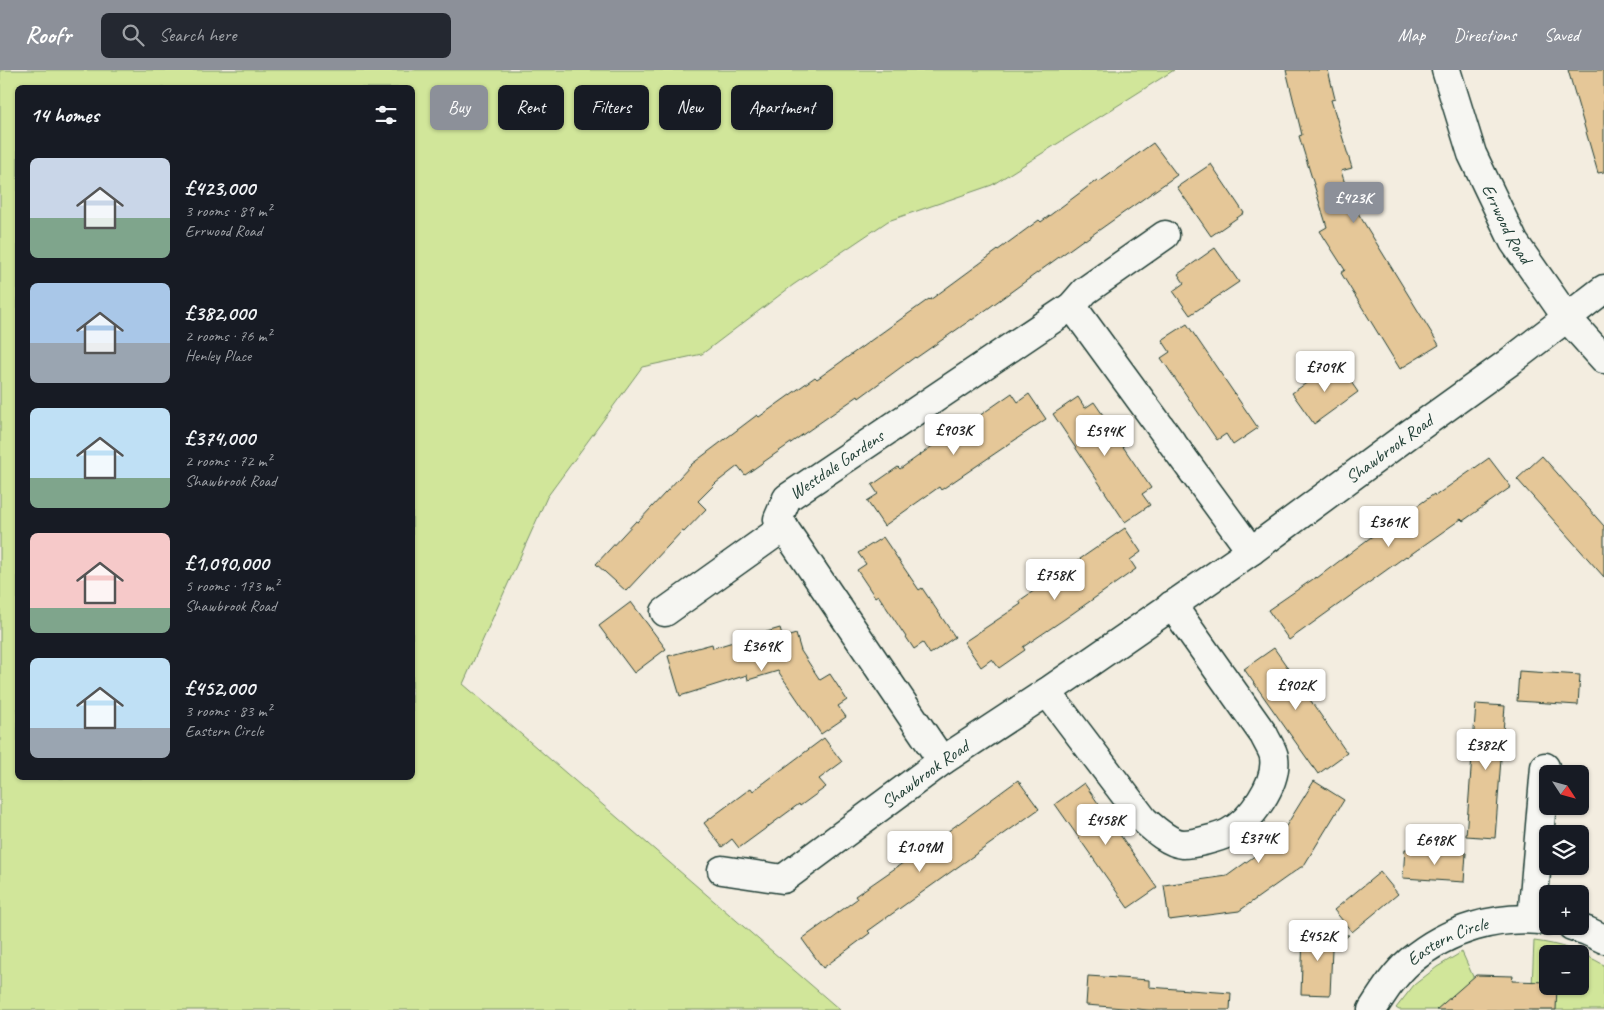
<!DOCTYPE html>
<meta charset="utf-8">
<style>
body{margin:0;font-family:Caveat,sans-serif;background:#242831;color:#f1f3f6;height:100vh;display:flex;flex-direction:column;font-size:19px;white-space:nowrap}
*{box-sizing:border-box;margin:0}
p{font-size:16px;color:#9ea1a6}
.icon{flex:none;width:28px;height:28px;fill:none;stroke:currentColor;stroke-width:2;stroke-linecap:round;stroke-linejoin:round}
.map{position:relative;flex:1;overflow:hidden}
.drawer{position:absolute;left:15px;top:15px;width:400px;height:695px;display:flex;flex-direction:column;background:#171b24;border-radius:8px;box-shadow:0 1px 4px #0004}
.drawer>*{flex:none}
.banner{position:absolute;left:430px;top:15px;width:475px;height:45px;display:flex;gap:10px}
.needle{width:32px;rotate:126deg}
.tools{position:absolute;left:1539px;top:695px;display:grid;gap:10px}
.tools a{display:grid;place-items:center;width:50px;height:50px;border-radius:8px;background:#171b24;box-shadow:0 1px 4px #0004;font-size:25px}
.price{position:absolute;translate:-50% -42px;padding:0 11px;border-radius:5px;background:#fff;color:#222;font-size:16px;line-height:32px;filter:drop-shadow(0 1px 2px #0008)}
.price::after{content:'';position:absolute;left:50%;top:30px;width:15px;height:11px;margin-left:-8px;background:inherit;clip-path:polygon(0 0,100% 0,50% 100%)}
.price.on{background:#8c9099;color:#fff}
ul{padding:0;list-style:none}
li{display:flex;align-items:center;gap:15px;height:125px;padding:0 15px}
li span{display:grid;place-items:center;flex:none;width:140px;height:100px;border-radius:8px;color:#555}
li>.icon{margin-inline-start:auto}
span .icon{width:60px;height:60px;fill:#fffc;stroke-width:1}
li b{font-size:21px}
h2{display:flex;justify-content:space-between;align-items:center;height:60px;padding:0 15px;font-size:21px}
.pill{padding:0 18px;border-radius:8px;background:#171b24;box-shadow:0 1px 4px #0004;font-size:18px;line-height:45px}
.pill.on{background:#8c9099;color:#fff}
header{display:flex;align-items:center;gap:30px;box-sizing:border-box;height:70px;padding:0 25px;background:#8c9099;color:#fff}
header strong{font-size:24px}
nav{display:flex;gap:28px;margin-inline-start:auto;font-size:18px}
.search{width:350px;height:45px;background:#242831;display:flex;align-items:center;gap:12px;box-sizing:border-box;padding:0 18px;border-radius:8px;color:#9ea1a6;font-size:19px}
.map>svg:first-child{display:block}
.green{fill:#d1e69a;stroke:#789267;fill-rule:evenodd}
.building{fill:#e5c798;stroke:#1f3d34}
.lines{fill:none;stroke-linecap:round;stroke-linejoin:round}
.street-casing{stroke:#1f3d34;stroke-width:31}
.street{stroke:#f6f6f2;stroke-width:28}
.labels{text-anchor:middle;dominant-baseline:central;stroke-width:4;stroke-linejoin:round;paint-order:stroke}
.street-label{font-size:18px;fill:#1f3d34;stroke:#f6f6f2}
</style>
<header>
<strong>Roofr</strong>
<div class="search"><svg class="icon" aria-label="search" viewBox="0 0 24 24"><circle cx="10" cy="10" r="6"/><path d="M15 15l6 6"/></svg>Search here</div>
<nav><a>Map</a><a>Directions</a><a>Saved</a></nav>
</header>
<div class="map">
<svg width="1604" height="940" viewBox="0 0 1604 940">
<rect width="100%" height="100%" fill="#f3ede0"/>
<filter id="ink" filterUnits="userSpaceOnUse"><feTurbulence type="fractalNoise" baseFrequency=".02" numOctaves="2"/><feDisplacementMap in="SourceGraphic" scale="10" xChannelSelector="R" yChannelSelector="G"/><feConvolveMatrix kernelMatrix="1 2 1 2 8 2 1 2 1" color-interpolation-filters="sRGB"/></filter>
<g filter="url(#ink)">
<g class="green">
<path d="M0,0H1174L992,115L888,151L793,215L702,284L642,297L547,427L463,614L840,940H0ZM18,18H412V708H18Z"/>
<path d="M1534,871C1560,874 1582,882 1604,895V940H1531ZM1548,884H1580V916H1548Z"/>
<polygon points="1462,882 1488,940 1399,940 1396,938 1414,915 1437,897"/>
</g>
<g class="building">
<polygon points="1286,0 1328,0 1335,29 1331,30 1352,98 1341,101 1350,130 1439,275 1400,299 1341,203 1345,200 1320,161 1327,157 1299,66 1302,65"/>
<polygon points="1568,0 1604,0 1604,102 1598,103"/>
<polygon points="1153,73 1177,105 1085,170 1084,169 972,250 972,249 916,288 915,287 859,328 858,326 745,405 738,396 716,413 698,431 706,439 684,462 682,461 626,521 596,494 636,451 638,452 692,394 757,345 759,347 815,307 817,309 929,229 930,230 1039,150 1041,152 1097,110 1099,112"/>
<polygon points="1211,94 1244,143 1211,166 1177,117"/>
<polygon points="1215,178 1239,212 1190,245 1173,221 1184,213 1178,204"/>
<polygon points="1187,254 1258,358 1233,375 1226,364 1217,370 1161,288 1170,282 1162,270"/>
<polygon points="1337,292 1358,322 1314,354 1292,323"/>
<polygon points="1012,323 1018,332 1029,324 1046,349 941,420 939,417 884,456 867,431 878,424 872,415 898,397 900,399 955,360 956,362"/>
<polygon points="1078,327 1085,338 1094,332 1112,358 1111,359 1151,418 1142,424 1150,435 1125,452 1053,344"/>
<polygon points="1542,386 1604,456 1604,507 1517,409"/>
<polygon points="1489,388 1511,417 1463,451 1461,449 1407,487 1406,486 1289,570 1268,540 1316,507 1317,508 1375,464 1376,465 1434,424 1435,426"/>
<polygon points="1125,458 1141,482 1130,490 1136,499 1066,548 1023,577 1025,580 999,598 992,589 981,597 964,572 1021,534 1019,531"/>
<polygon points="883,467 919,520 922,518 955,567 930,584 923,573 914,579 878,525 875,527 857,500 866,494 858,483"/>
<polygon points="631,532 666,579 634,603 599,556"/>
<polygon points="780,558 783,568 796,564 801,581 820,610 830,604 847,630 838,636 846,647 821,664 778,601 748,610 747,605 680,626 668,586 712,574 713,578"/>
<polygon points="1274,578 1347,683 1318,704 1244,599"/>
<polygon points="1519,601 1580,605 1578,635 1517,631"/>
<polygon points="1476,634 1505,636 1495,768 1466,766"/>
<polygon points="824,668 842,692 819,709 826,717 800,736 799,734 739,778 732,769 722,777 704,753 751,718 753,721"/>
<polygon points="1018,710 1039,739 868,861 870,863 823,898 802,869 857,829 855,826 936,770"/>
<polygon points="1314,711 1344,730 1303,797 1301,797 1239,841 1169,850 1164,815 1227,806 1278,769"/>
<polygon points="1084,713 1157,818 1128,838 1055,734"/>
<polygon points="1405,779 1466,783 1464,812 1403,808"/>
<polygon points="1380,802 1398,824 1352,862 1334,840"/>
<polygon points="1303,863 1349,865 1332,879 1330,925 1301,924"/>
<polygon points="1476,905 1513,906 1512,911 1548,912 1548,916 1557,916 1556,940 1436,940"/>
<polygon points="1088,906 1149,910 1149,917 1231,923 1230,940 1149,940 1086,935"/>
</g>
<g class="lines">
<g class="street-casing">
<g id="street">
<path id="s1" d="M1446,0L1472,84L1514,172L1567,248L1604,289"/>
<polyline points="1072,236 1251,481"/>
<polyline points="665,542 784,457"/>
<path d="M1047,622L1144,750C1154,759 1169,773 1183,774C1194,774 1218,768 1228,763C1251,751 1278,713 1274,687C1273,680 1267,672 1264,665L1172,535"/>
<path id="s2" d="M942,691L778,449L787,428L1072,236L1085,221L1165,165"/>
<path id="s3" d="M722,800L783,809L942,691L1047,622L1251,481L1408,365L1508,293L1604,219"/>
<polyline points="1532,849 1545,697"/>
<polyline points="1572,856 1587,861 1604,869"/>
<path id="s4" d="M1372,940C1383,923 1394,905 1410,891C1448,859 1498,844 1548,851"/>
</g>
</g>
<use href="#street" class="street"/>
</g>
</g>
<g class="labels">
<g class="street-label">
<text stroke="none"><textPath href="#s1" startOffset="166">Errwood Road</textPath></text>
<text stroke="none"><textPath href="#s3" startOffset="805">Shawbrook Road</textPath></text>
<text stroke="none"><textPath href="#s2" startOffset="375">Westdale Gardens</textPath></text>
<text stroke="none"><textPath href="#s3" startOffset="238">Shawbrook Road</textPath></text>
<text stroke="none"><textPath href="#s4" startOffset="105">Eastern Circle</textPath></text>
</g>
</g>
</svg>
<div class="tools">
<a><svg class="needle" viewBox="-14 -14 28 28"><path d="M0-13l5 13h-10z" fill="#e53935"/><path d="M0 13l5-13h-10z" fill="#9ea1a6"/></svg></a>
<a><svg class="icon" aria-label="layers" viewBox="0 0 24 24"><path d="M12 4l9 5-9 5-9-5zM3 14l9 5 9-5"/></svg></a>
<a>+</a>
<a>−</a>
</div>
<b class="price on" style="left:1354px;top:154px">£423K</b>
<b class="price" style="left:1325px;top:323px">£709K</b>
<b class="price" style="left:954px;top:386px">£903K</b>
<b class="price" style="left:1105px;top:387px">£594K</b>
<b class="price" style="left:1389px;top:478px">£361K</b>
<b class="price" style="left:1055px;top:531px">£758K</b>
<b class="price" style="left:762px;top:602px">£369K</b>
<b class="price" style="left:1296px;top:641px">£902K</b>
<b class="price" style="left:1486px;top:701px">£382K</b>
<b class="price" style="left:1106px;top:776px">£458K</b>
<b class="price" style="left:1259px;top:794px">£374K</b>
<b class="price" style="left:1435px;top:796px">£698K</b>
<b class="price" style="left:920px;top:803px">£1.09M</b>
<b class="price" style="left:1318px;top:892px">£452K</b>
<div class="banner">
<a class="pill on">Buy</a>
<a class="pill">Rent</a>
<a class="pill">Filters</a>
<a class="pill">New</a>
<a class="pill">Apartment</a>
</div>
<section class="drawer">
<h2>14 homes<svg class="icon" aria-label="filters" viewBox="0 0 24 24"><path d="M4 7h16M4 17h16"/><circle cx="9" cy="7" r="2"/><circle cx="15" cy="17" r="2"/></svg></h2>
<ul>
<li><span style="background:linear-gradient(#c9d6e8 60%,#7fa58c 0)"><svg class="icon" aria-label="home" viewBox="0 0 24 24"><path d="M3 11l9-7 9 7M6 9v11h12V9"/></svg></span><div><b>£423,000</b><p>3 rooms · 89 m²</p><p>Errwood Road</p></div></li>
<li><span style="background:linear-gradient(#a9c7e8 60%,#9aa5b1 0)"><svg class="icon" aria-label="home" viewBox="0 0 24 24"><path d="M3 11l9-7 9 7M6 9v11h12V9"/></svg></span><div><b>£382,000</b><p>2 rooms · 76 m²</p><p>Henley Place</p></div></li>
<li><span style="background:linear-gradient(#bfe0f5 70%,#7fa58c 0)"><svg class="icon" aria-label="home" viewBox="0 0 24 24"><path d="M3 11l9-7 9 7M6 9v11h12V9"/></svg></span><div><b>£374,000</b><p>2 rooms · 72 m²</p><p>Shawbrook Road</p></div></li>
<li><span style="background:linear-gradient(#f6c9c9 75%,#7fa58c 0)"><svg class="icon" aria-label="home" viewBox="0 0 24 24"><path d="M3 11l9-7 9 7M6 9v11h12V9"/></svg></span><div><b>£1,090,000</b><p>5 rooms · 173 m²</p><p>Shawbrook Road</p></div></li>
<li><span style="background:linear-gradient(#bfe0f5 70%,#9aa5b1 0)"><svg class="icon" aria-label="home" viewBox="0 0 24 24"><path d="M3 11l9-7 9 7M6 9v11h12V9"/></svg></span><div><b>£452,000</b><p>3 rooms · 83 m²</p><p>Eastern Circle</p></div></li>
</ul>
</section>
</div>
